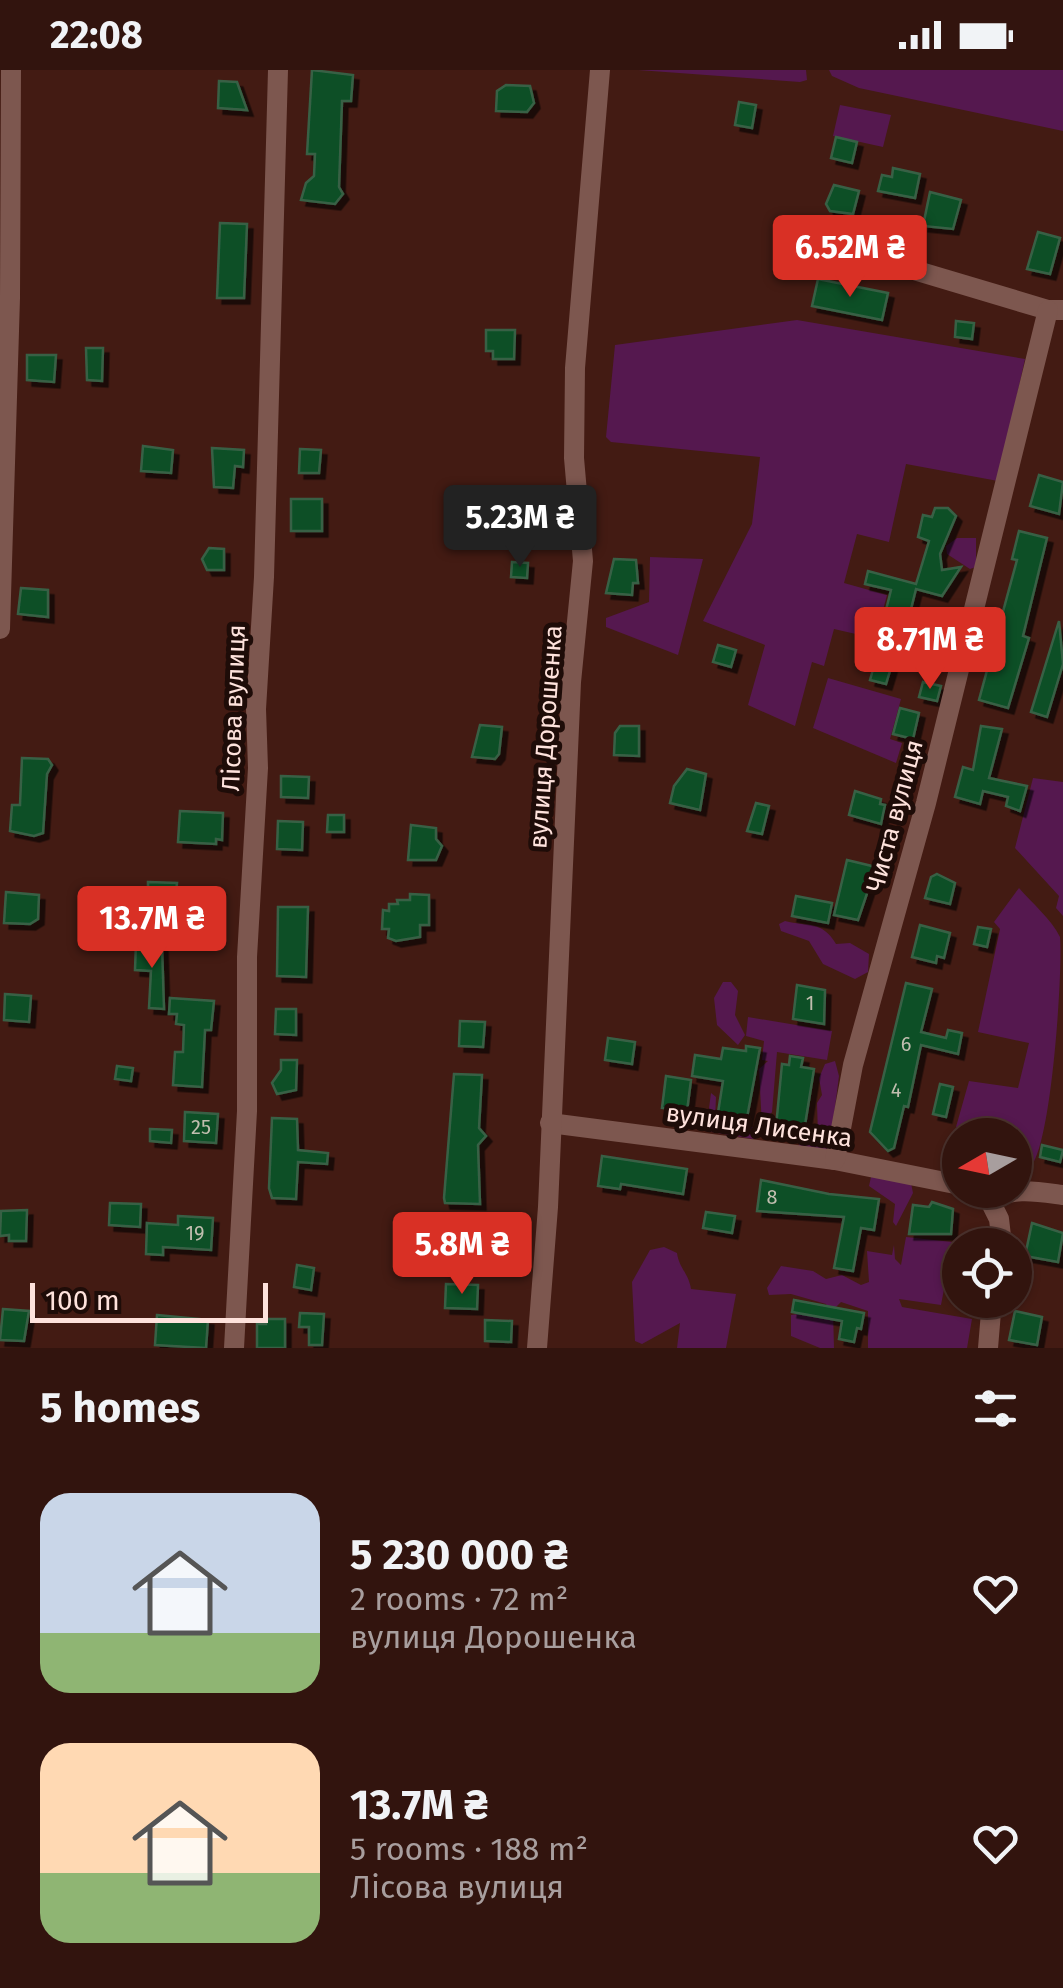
<!DOCTYPE html>
<meta charset="utf-8">
<style>
body{margin:0;font-family:"Fira Sans",sans-serif;background:#3a1d17;color:#f1f3f6;height:100vh;display:flex;flex-direction:column;font-size:38px;white-space:nowrap}
*{box-sizing:border-box;margin:0}
p{font-size:32px;color:#a89e9e}
.icon{flex:none;width:55px;height:55px;fill:none;stroke:currentColor;stroke-width:2;stroke-linecap:round;stroke-linejoin:round}
.map{position:relative;height:1278px;overflow:hidden}
.drawer{display:flex;flex-direction:column;background:#32140e;flex:1}
.drawer>*{flex:none}
.needle{width:65px;rotate:261deg}
.tools{position:absolute;left:942px;top:1048px;display:grid;gap:20px}
.tools a{display:grid;place-items:center;width:90px;height:90px;border-radius:50%;background:#32140e;box-shadow:0 2px 8px #0004,0 0 0 2px #4d332e;font-size:50px}
.scale{position:absolute;left:30px;bottom:25px;width:238px;box-sizing:border-box;padding-left:10px;border:5px solid #fee2dc;border-top:0;font-size:28px;line-height:35px;white-space:nowrap;color:#fee2dc;-webkit-text-stroke:8px #1e0c08;paint-order:stroke}
.price{position:absolute;translate:-50% -85px;padding:0 22px;border-radius:10px;background:#d93025;color:#fff;font-size:32px;line-height:65px;filter:drop-shadow(0 2px 5px #0008)}
.price::after{content:'';position:absolute;left:50%;top:60px;width:30px;height:22px;margin-left:-15px;background:inherit;clip-path:polygon(0 0,100% 0,50% 100%)}
.price.selected{background:#222;color:#fff}
ul{padding:0;list-style:none}
li{display:flex;align-items:center;gap:30px;height:250px;padding:0 40px}
li span{display:grid;place-items:center;flex:none;width:280px;height:200px;border-radius:30px;color:#555}
li>.icon{margin-inline-start:auto}
span .icon{width:120px;height:120px;fill:#fffc;stroke-width:1}
li b{font-size:42px}
h2{display:flex;justify-content:space-between;align-items:center;height:120px;padding:0 40px;font-size:42px}
.status{display:flex;justify-content:space-between;align-items:center;height:70px;padding:0 50px;background:#32140e;direction:ltr}
.status svg{height:28px;fill:currentColor}
.map>svg:first-child{display:block}
.green{fill:#55184f}
.building{fill:#095028;stroke:#396145;stroke-width:2.5;filter:url(#shadow)}
.lines{fill:none;stroke-linecap:round;stroke-linejoin:round}
.minor{stroke:#7d574f;stroke-width:20}
.labels{text-anchor:middle;dominant-baseline:central;stroke-width:10;stroke-linejoin:round;paint-order:stroke}
.number-label{font-size:20px;fill:#c1beaf}
.street-label{font-size:25px;fill:#fee2dc;stroke:#1e0c08}
</style>
<div class="status"><b>22:08</b><svg viewBox="0 0 49 12"><path d="M0 12V9h3v3zM5 12V6h3v6zM10 12V3h3v9zM15 12V0h3v12zM26 1h20v11H26zM47 4h2v5h-2z"/></svg></div>
<div class="map">
<svg width="1063" height="1278" viewBox="0 0 1063 1278">
<defs>
<filter id="shadow"><feDropShadow dx="5.5" dy="5.5" stdDeviation="0" flood-color="#0009"/></filter>
</defs>
<rect width="100%" height="100%" fill="#431b13"/>
<g class="green">
<polygon points="638,0 806,0 807,10 800,12"/>
<polygon points="829,0 1063,0 1063,61 859,18 832,6"/>
<polygon points="840,35 891,45 883,77 833,66"/>
<polygon points="797,250 1025,289 998,411 906,394 889,472 857,464 844,513 887,525 880,551 886,553 882,570 834,559 824,596 812,592 795,656 748,635 765,575 703,551 752,454 760,387 611,372 606,367 615,275"/>
<polygon points="957,468 976,468 976,497 970,499 947,484 946,476"/>
<polygon points="650,487 703,489 678,585 606,557 606,548 649,532"/>
<polygon points="828,608 901,629 890,669 902,673 896,693 813,658"/>
<polygon points="1033,708 1063,712 1063,846 1056,838 1059,826 1015,778"/>
<path d="M1019,818C1032,833 1051,849 1060,867C1063,897 1052,1073 1031,1096L1015,1093V1065H979L956,1057L969,1011L1018,1018L1029,973L978,962L1000,859L994,852Z"/>
<path d="M785,851C808,857 822,850 836,874L850,873L869,884L868,902L855,909L823,894L809,871L781,861L779,854Z"/>
<polygon points="723,912 731,912 738,921 735,945 745,965 738,975 717,955 714,928"/>
<polygon points="748,947 832,961 827,990 777,982 772,1042 762,1057 759,999 768,991 762,990 764,971 746,966"/>
<polygon points="835,991 839,1006 830,1076 821,1083 797,1077 808,1064 818,1065 817,1033 822,1025 819,1008 825,994"/>
<polygon points="711,1023 716,1027 715,1050 760,1059 759,1065 753,1069 706,1061"/>
<polygon points="871,1107 911,1113 913,1123 896,1156 893,1152 895,1134 869,1116"/>
<polygon points="906,1167 953,1172 941,1235 899,1229 902,1237 972,1249 967,1278 868,1278 868,1241 841,1232 833,1240 834,1278 820,1278 791,1266 791,1245 829,1240 826,1234 791,1224 769,1225 767,1218 781,1196 813,1201 826,1209 842,1205 861,1215 869,1212 867,1181 892,1185 894,1175 895,1189 901,1195"/>
<path d="M664,1177L677,1183C679,1198 689,1204 691,1219L736,1224L726,1278H677L680,1253L642,1274L635,1271L632,1212L650,1180Z"/>
</g>
<g class="building">
<polygon points="312,0 353,5 351,31 342,31 339,117 343,124 335,134 301,130 306,113 314,106 315,84 307,84"/>
<polygon points="219,11 237,12 247,40 218,38"/>
<polygon points="506,15 530,16 534,33 527,42 496,41 497,21"/>
<polygon points="739,32 756,35 752,58 735,55"/>
<polygon points="836,67 857,72 852,93 831,88"/>
<polygon points="893,98 920,104 915,128 878,121 882,105 892,107"/>
<polygon points="834,115 859,121 853,144 830,141 826,134"/>
<polygon points="930,122 961,130 953,159 923,156"/>
<polygon points="220,153 247,154 244,228 217,228"/>
<polygon points="1038,162 1060,168 1050,204 1027,199"/>
<polygon points="818,209 888,223 882,250 812,236"/>
<polygon points="956,251 974,253 972,269 955,267"/>
<polygon points="486,260 515,260 514,289 493,289 493,281 486,281"/>
<polygon points="86,278 103,278 102,311 87,310"/>
<polygon points="27,285 56,285 54,312 27,310"/>
<polygon points="143,376 173,380 171,403 141,401"/>
<polygon points="212,378 244,380 243,397 235,396 233,418 214,417"/>
<polygon points="300,379 321,380 319,403 299,403"/>
<polygon points="1039,405 1063,412 1059,444 1030,436"/>
<rect x="291" y="429" width="31" height="32"/>
<polygon points="935,438 948,438 956,446 940,484 942,500 961,497 942,526 916,519 910,543 945,551 939,580 911,574 916,556 884,548 891,520 865,514 868,501 916,514 929,471 918,467 923,445 932,447"/>
<polygon points="1019,461 1047,468 1023,566 1029,568 1008,638 979,630 1017,490 1012,489"/>
<polygon points="209,478 224,479 224,500 207,500 202,489"/>
<polygon points="614,489 636,490 638,513 633,513 632,525 606,523"/>
<polygon points="512,492 528,493 527,508 511,507"/>
<polygon points="21,518 48,520 48,547 18,544"/>
<polygon points="1059,551 1063,594 1047,647 1031,642"/>
<polygon points="718,575 736,580 731,597 713,592"/>
<polygon points="879,579 895,584 886,614 870,610"/>
<polygon points="923,612 941,616 937,631 919,627"/>
<polygon points="900,638 919,643 913,669 893,664"/>
<polygon points="480,655 502,657 499,684 495,689 472,687"/>
<polygon points="620,656 639,656 639,686 614,685 615,663"/>
<polygon points="981,656 1002,659 989,708 1027,716 1020,741 1006,736 1008,727 983,721 980,734 955,727 963,697 973,700"/>
<polygon points="22,688 48,689 52,695 47,704 43,763 34,766 10,761 12,735 20,735"/>
<polygon points="687,699 706,704 700,740 670,733 674,716"/>
<polygon points="281,706 309,707 308,728 281,727"/>
<polygon points="855,721 881,729 880,734 885,735 881,754 849,745"/>
<polygon points="756,733 769,736 762,764 747,761"/>
<polygon points="180,741 223,743 222,770 216,769 216,774 178,772"/>
<polygon points="328,745 344,745 344,762 327,762"/>
<polygon points="278,751 303,752 302,780 277,779"/>
<polygon points="411,755 436,758 436,769 442,776 436,790 408,790"/>
<polygon points="847,790 876,797 858,850 834,845"/>
<polygon points="937,804 955,813 950,834 925,828 931,807"/>
<polygon points="148,812 177,813 176,823 197,827 220,821 212,852 180,851 185,840 175,826 155,832 148,828"/>
<polygon points="6,822 39,825 38,849 30,854 4,853"/>
<polygon points="410,824 429,825 429,855 420,855 420,867 396,871 388,868 389,859 382,859 383,840 389,841 389,834 398,834 397,830 410,830"/>
<polygon points="796,826 832,833 828,853 792,846"/>
<polygon points="278,837 308,837 306,907 277,906"/>
<polygon points="920,855 950,863 944,888 937,886 936,893 912,887"/>
<polygon points="978,857 991,859 987,877 974,874"/>
<polygon points="136,873 162,876 164,939 149,938 151,901 135,900"/>
<polygon points="906,913 932,919 921,962 946,968 948,960 962,963 958,984 921,975 908,1037 904,1036 894,1078 888,1081 870,1062"/>
<polygon points="797,915 825,920 824,954 793,949"/>
<polygon points="5,924 31,926 29,952 4,950"/>
<polygon points="170,928 214,931 211,960 205,960 202,1017 173,1015 175,982 183,982 184,955 176,954 177,944 169,944"/>
<polygon points="276,939 296,939 296,965 275,964"/>
<polygon points="460,951 485,952 483,977 459,976"/>
<polygon points="608,968 635,972 632,994 605,990"/>
<polygon points="746,976 760,978 746,1053 717,1049 723,1011 692,1006 695,985 721,989 723,978 746,981"/>
<polygon points="790,986 803,988 801,997 814,999 804,1061 776,1057 782,994 789,995"/>
<polygon points="281,990 297,990 296,1020 277,1024 272,1013 281,1000"/>
<polygon points="117,996 133,998 131,1011 115,1009"/>
<polygon points="454,1004 482,1005 479,1058 486,1066 478,1075 480,1134 445,1133 444,1128"/>
<polygon points="666,1006 691,1010 687,1041 662,1038"/>
<polygon points="940,1014 953,1017 946,1047 933,1044"/>
<polygon points="185,1042 218,1044 216,1073 184,1071"/>
<polygon points="272,1048 297,1049 298,1080 328,1083 327,1094 298,1092 296,1129 272,1128 269,1118"/>
<polygon points="150,1059 172,1060 171,1073 150,1071"/>
<polygon points="1042,1075 1063,1080 1060,1092 1040,1087"/>
<polygon points="602,1086 687,1099 683,1124 621,1114 620,1119 598,1116"/>
<polygon points="761,1110 829,1124 879,1129 874,1160 861,1158 853,1201 834,1198 844,1147 757,1141"/>
<polygon points="932,1132 953,1139 951,1164 909,1164 913,1135 929,1137"/>
<polygon points="110,1133 141,1134 140,1157 109,1155"/>
<polygon points="27,1140 26,1171 9,1171 9,1165 0,1166 1,1141"/>
<polygon points="706,1142 735,1146 732,1163 703,1158"/>
<polygon points="178,1146 213,1148 211,1180 163,1177 163,1185 146,1184 147,1153 178,1155"/>
<polygon points="1032,1153 1063,1163 1058,1192 1025,1186"/>
<polygon points="447,1161 478,1162 478,1186 446,1185"/>
<polygon points="297,1195 314,1198 311,1220 294,1217"/>
<polygon points="446,1214 478,1215 477,1239 445,1238"/>
<polygon points="794,1230 864,1243 861,1259 857,1258 854,1272 839,1269 842,1251 792,1242"/>
<polygon points="3,1239 29,1241 24,1271 0,1270"/>
<polygon points="1015,1241 1042,1247 1037,1275 1009,1270"/>
<polygon points="300,1243 324,1244 322,1275 309,1275 309,1257 299,1257"/>
<polygon points="157,1245 208,1250 206,1278 155,1275"/>
<polygon points="266,1249 285,1249 285,1278 257,1278 257,1254 266,1254"/>
<polygon points="485,1250 512,1251 511,1272 485,1271"/>
</g>
<g class="lines">
<g class="minor">
<polyline points="806,160 815,178 835,188 887,192 1048,240 1063,240"/>
<polyline points="0,559 10,228 11,0"/>
<polyline points="550,1053 835,1090 960,1115"/>
<polyline points="835,1090 853,995 926,733 1048,240"/>
<path d="M979,1120L990,1131C1010,1116 1040,1122 1063,1125"/>
<polyline points="990,1131 999,1149 1002,1175"/>
<polyline points="234,1278 247,1041 247,887 258,698 256,639 264,507 278,0"/>
<polyline points="537,1278 548,1137 571,612 583,491 574,388 575,298 600,0"/>
<polyline points="988,1278 992,1230"/>
</g>
</g>
<g class="labels">
<g class="number-label">
<text x="810" y="933">1</text>
<text x="906" y="974">6</text>
<text x="896" y="1020">4</text>
<text x="201" y="1057">25</text>
<text x="772" y="1127">8</text>
<text x="195" y="1163">19</text>
</g>
<g class="street-label">
<text transform="translate(234 638) rotate(-88)">Лісова вулиця</text>
<text transform="translate(546 667) rotate(-86)">вулиця Дорошенка</text>
<text transform="translate(895 746) rotate(-75)">Чиста вулиця</text>
<text transform="translate(759 1056) rotate(8)">вулиця Лисенка</text>
</g>
</g>
</svg>
<div class="tools">
<a><svg class="needle" viewBox="-14 -14 28 28"><path d="M0-13l5 13h-10z" fill="#e53935"/><path d="M0 13l5-13h-10z" fill="#a89e9e"/></svg></a>
<a><svg class="icon" aria-label="locate" viewBox="0 0 24 24"><circle cx="12" cy="12" r="6"/><path d="M12 2v4M12 18v4M2 12h4M18 12h4"/></svg></a>
</div>
<div class="scale">100 m</div>
<b class="price" style="left:850px;top:230px">6.52M ₴</b>
<b class="price selected" style="left:520px;top:500px">5.23M ₴</b>
<b class="price" style="left:930px;top:622px">8.71M ₴</b>
<b class="price" style="left:152px;top:901px">13.7M ₴</b>
<b class="price" style="left:462px;top:1227px">5.8M ₴</b>
</div>
<section class="drawer">
<h2>5 homes<svg class="icon" aria-label="filters" viewBox="0 0 24 24"><path d="M4 7h16M4 17h16"/><circle cx="9" cy="7" r="2"/><circle cx="15" cy="17" r="2"/></svg></h2>
<ul>
<li><span style="background:linear-gradient(#c9d6e8 70%,#8fb573 0)"><svg class="icon" aria-label="home" viewBox="0 0 24 24"><path d="M3 11l9-7 9 7M6 9v11h12V9"/></svg></span><div><b>5 230 000 ₴</b><p>2 rooms · 72 m²</p><p>вулиця Дорошенка</p></div><svg class="icon" aria-label="heart" viewBox="0 0 24 24"><path d="M12 20l-8-8c-3-5 5-10 8-4 3-6 11-1 8 4z"/></svg></li>
<li><span style="background:linear-gradient(#ffd9b3 65%,#8fb573 0)"><svg class="icon" aria-label="home" viewBox="0 0 24 24"><path d="M3 11l9-7 9 7M6 9v11h12V9"/></svg></span><div><b>13.7M ₴</b><p>5 rooms · 188 m²</p><p>Лісова вулиця</p></div><svg class="icon" aria-label="heart" viewBox="0 0 24 24"><path d="M12 20l-8-8c-3-5 5-10 8-4 3-6 11-1 8 4z"/></svg></li>
</ul>
</section>
